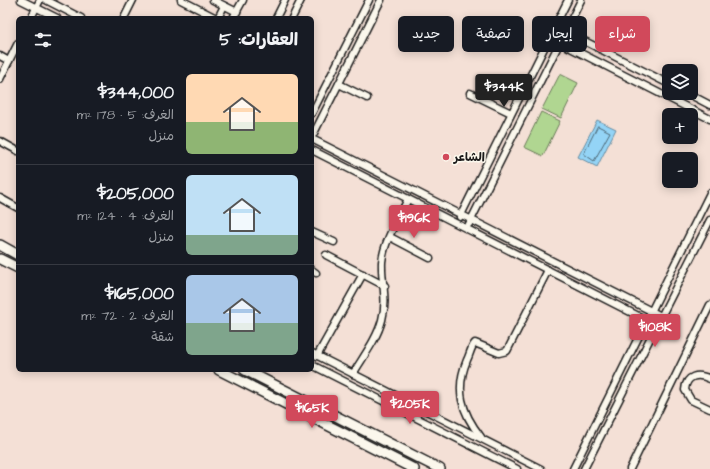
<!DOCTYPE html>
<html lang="ar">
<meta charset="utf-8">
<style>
body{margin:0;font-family:"Architects Daughter","Playpen Sans Arabic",sans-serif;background:#242831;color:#f1f3f6;direction:rtl;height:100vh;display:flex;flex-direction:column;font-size:15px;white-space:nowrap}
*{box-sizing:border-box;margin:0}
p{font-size:13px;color:#9ea1a6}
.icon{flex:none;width:22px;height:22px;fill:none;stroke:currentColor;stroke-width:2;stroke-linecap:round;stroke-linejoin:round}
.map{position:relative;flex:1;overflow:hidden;direction:ltr}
.drawer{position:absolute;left:16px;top:16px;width:298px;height:356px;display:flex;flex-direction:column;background:#171b24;border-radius:6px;box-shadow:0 2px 10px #0003;direction:rtl}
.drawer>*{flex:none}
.hud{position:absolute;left:326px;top:16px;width:324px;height:36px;direction:rtl;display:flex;gap:8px}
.buttons{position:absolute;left:662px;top:64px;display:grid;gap:8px}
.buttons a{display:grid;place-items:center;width:36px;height:36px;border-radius:6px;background:#171b24;box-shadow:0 2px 10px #0003;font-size:20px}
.price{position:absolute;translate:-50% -34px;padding:0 9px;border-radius:4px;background:#d1495b;color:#fff;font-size:13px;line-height:26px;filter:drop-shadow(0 1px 2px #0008)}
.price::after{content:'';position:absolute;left:50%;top:24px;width:12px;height:9px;margin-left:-6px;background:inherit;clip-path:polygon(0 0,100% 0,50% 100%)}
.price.active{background:#222;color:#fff}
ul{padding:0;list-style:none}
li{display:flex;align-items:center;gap:12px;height:100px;padding:0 16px}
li+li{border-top:1px solid #363941}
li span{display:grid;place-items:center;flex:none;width:112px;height:80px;border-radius:6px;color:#555}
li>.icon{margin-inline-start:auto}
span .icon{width:48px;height:48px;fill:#fffc;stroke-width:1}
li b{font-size:17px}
h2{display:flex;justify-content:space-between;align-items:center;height:48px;padding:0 16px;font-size:17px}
.pill{padding:0 14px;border-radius:6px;background:#171b24;box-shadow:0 2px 10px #0003;font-size:14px;line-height:36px}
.pill.active{background:#d1495b;color:#fff}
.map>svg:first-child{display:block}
.green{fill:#b0d691;stroke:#667956}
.water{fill:#94d4f6;stroke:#648a9f}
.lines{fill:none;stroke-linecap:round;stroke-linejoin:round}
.shore{stroke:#4c6673;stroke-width:1}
.street-casing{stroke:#1c1c1c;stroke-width:9}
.secondary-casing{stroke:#1c1c1c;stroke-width:12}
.street{stroke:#fbf7ec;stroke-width:6}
.secondary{stroke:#fbf7ec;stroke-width:9}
.poi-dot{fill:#d1495b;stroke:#fbf7ec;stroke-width:1.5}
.labels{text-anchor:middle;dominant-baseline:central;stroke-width:3;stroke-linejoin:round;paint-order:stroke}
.poi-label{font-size:12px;font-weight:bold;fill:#1c1c1c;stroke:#fbf7ec;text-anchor:start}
</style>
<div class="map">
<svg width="710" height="469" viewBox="0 0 710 469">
<rect width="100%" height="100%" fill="#f4e0d6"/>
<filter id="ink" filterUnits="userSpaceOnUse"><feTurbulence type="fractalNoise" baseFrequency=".025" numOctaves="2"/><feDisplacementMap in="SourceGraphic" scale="8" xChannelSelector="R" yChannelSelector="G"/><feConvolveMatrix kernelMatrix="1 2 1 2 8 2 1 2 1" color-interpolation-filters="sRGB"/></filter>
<g filter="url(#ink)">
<g class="green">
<polygon points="560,74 578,83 561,118 542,109"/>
<polygon points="541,112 560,121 543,156 524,147"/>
</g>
<polygon class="water" points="597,120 616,129 597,167 578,157"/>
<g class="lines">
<polygon class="shore" points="598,126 610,132 594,161 584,154"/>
<g class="street-casing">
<g id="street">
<polyline points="21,0 57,18"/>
<polyline points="46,0 81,18"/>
<polyline points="181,0 216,18"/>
<polyline points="213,0 237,12"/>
<polyline points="31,18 40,0"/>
<polyline points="124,18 133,0"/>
<polyline points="218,18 224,6"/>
<polyline points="233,18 243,0"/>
<polyline points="276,18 285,0"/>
<polyline points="292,18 301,0"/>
<polyline points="555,26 669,84"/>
<polyline points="549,37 710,119"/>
<polyline points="0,56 9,61"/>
<polyline points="0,79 18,43"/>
<polyline points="339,84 367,98"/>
<polyline points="470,93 511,113"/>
<polyline points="687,93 710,105"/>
<polyline points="312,113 369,0"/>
<polyline points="312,137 381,0"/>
<polyline points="312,139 661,316"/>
<polyline points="0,141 18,151"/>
<polyline points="312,150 656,325"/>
<polyline points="0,198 18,208"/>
<polyline points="460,217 568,0"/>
<polyline points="469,224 581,0"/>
<polyline points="312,232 334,242"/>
<polyline points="390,237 430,258"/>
<polyline points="326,255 385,286"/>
<polyline points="312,270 316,273"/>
<polyline points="312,353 541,469"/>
<polyline points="317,356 363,274"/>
<polyline points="312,365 517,469"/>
<path d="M353,374C363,357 377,339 382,320C388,298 381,282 382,262C384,240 399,218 408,199"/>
<path d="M710,379C698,373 686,375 685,390L691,400L710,409"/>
<path d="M481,437C461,412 455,389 467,360C470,354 471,347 475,343L499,353L507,351L548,270"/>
<polyline points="573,469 710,193"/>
<polyline points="584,469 710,220"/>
<polyline points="630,469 710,305"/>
</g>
</g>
<g class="secondary-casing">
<g id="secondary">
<polyline points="0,245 18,255"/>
<polyline points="0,259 18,268"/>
<polyline points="219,370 414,469"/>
<polyline points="245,370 440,469"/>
</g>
</g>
<use href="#street" class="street"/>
<use href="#secondary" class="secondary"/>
</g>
</g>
<circle class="poi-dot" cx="446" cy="157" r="4"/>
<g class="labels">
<g class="poi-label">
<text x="454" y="157">الشاعر</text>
</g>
</g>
</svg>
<div class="buttons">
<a><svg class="icon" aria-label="layers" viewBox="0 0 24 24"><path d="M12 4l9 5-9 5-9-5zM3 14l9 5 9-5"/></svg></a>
<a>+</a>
<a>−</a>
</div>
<b class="price active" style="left:504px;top:108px">$344K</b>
<b class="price" style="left:414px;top:239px">$196K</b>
<b class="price" style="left:655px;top:348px">$108K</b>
<b class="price" style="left:410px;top:425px">$205K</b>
<b class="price" style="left:312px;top:429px">$165K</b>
<div class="hud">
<a class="pill active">شراء</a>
<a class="pill">إيجار</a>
<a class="pill">تصفية</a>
<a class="pill">جديد</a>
</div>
<section class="drawer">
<h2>العقارات: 5<svg class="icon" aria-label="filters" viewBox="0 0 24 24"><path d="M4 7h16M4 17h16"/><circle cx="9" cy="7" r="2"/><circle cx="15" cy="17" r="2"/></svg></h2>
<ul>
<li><span style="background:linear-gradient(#ffd9b3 60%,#8fb573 0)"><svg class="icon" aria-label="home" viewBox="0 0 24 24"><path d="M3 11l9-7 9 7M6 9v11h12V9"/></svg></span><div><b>$344,000</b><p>الغرف: 5 · 178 m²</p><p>منزل</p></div></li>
<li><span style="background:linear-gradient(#bfe0f5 75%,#7fa58c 0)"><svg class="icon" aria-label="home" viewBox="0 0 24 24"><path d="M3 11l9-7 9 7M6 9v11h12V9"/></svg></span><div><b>$205,000</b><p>الغرف: 4 · 124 m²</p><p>منزل</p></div></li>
<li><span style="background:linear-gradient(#a9c7e8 60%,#7fa58c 0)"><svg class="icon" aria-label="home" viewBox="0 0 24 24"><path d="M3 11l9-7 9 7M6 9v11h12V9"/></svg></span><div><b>$165,000</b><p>الغرف: 2 · 72 m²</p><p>شقة</p></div></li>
</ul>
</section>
</div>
